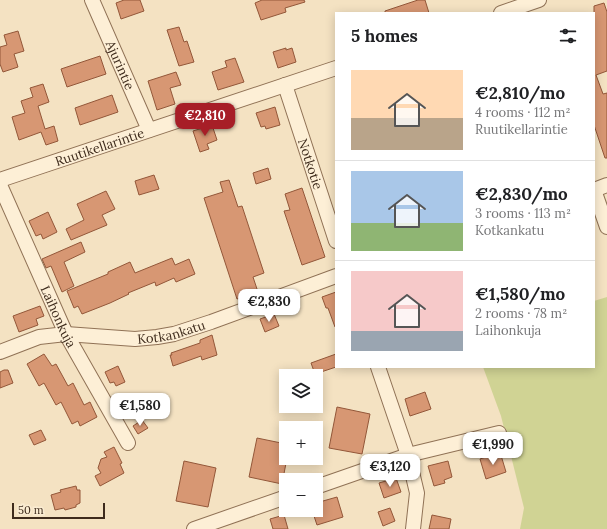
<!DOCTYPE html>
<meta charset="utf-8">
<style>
body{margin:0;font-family:Lora,serif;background:#f2f2f2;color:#202124;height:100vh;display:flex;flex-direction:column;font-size:15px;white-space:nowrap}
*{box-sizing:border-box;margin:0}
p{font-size:13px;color:#757577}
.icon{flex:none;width:22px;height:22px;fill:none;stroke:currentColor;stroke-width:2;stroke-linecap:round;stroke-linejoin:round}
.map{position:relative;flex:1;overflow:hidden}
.drawer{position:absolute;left:335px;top:12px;width:260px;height:356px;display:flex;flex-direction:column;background:#fff;border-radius:0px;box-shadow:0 2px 10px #0003}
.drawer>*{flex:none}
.controls{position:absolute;left:279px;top:369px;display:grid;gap:8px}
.controls a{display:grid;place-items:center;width:44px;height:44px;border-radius:0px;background:#fff;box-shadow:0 2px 10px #0003;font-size:20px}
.scale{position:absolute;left:12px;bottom:10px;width:93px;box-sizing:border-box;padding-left:4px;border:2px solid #3e2b1c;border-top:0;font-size:11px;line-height:14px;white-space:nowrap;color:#3e2b1c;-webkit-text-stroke:3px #faecd2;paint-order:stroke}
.price{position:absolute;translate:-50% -34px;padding:0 9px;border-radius:8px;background:#fff;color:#222;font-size:13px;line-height:26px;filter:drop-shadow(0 1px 2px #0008)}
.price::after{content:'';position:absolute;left:50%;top:24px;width:12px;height:9px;margin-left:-6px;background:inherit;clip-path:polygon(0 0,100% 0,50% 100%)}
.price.current{background:#a71e27;color:#fff}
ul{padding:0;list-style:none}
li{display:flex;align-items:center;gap:12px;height:100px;padding:0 16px}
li+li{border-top:1px solid #e0e0e0}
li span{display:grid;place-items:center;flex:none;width:112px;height:80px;border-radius:0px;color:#555}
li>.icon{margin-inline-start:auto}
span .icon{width:48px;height:48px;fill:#fffc;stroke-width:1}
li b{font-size:17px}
h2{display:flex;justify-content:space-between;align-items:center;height:48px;padding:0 16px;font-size:17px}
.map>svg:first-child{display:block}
.green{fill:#d0d394}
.building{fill:#d79773;stroke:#935739}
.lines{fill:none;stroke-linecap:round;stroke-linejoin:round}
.street-casing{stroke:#907256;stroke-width:16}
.street{stroke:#fdefd6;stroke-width:14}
.labels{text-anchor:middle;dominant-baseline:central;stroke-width:4;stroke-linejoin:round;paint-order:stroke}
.street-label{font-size:13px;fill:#3e2b1c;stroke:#faecd2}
</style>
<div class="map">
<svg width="607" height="529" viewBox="0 0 607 529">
<rect width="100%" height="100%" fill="#f4e2c2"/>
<polygon class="green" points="607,297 607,529 520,529 524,508 501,416 483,367 594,367 594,301"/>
<g class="building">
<polygon points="124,0 140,0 144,11 121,19 116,3"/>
<polygon points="262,0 304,0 305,2 285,8 286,12 261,20 255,3"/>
<polygon points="418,0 425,0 429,13 385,13 385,11"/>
<polygon points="604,3 607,12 607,71 596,75 603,94 607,93 607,158 605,158 594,125 594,6"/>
<polygon points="179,27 184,42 187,41 194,62 179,66 167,30"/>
<polygon points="18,31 24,51 14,54 18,67 3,72 0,64 0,47 7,45 4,35"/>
<polygon points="286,48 286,50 292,48 296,62 278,68 273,52"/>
<polygon points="100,56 106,74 67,87 61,69"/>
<polygon points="235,58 244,82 218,90 212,72 227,67 225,61"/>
<polygon points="176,72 181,85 170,88 175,104 157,110 148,81"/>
<polygon points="43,84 49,102 38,106 45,129 54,126 58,141 46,145 41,132 19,140 12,117 25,113 21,101 33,97 30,88"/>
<polygon points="112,95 118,112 80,125 75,108"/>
<polygon points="275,107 280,125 266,129 265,126 261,127 256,113"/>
<polygon points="212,125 217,140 207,144 209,149 200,152 193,131"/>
<polygon points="268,168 271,179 256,184 253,173"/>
<polygon points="154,175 159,189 139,195 135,181"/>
<polygon points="229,180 238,207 242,206 264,273 253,277 258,292 237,299 204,198 223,192 220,182"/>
<polygon points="302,188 325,257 302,265 284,211 290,210 285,194"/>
<polygon points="106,191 115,209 102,215 107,225 71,240 66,229 84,220 77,204"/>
<polygon points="48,212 57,232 43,239 41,234 36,236 29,221"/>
<polygon points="81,242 85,252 64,262 74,286 62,292 51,266 46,268 42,259"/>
<polygon points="172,258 175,265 189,259 195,274 176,282 174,278 156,286 155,282 128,293 129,294 110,303 82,314 78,306 74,308 67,291 108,274 108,272 130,262 135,273"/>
<polygon points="336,292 336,327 335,327 328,308 326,308 322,297"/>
<polygon points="40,306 44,316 36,319 38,325 19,332 13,316"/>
<polygon points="274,314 279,326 265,332 260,319"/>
<polygon points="212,335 217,355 202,360 201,356 173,366 170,355 172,355 171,353 200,343 200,340"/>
<polygon points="44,354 52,366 56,364 68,386 73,383 84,405 90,402 97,417 80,426 78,421 72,424 61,402 56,405 44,383 39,386 27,364"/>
<polygon points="336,354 336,367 315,374 311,363"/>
<polygon points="118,366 125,382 116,386 114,382 110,383 105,372"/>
<polygon points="4,370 8,370 13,383 0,388 0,372"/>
<polygon points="425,392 431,409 410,416 405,399"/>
<polygon points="337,407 370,414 362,454 329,448"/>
<polygon points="142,420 148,428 138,434 133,426"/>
<polygon points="41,430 46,440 34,445 29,435"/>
<polygon points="257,438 286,444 286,458 287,458 282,484 249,477"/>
<polygon points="114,447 122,463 120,464 124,473 100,486 95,476 101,473 98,468 101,459 107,457 104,452"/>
<polygon points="500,452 506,472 486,479 480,459"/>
<polygon points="184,461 216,468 208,507 176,501"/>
<polygon points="448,461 452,477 444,480 445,483 434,486 428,466"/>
<polygon points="396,478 401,492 384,498 379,483"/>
<polygon points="76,486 77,490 80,490 80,503 76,505 76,507 65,510 64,508 55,510 51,495 61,492 60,490"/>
<polygon points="337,497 343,517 317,525 312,510 316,510 316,503"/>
<polygon points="390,508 395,521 383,526 378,512"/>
<polygon points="284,515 288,529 273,529 270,519"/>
<polygon points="432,515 451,519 449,529 429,529"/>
</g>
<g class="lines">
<g class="street-casing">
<g id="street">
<path id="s1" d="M92,0L149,130"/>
<polyline points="501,13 539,0"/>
<path id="s2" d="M285,85L336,241"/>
<path id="s3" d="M0,180L336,68"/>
<path id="s4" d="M0,185L66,334L128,443"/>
<polyline points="594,190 607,227"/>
<polyline points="594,190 607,185"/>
<path id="s5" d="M0,352L39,337L66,334L135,339L157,337L174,334L211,322L336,276"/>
<polyline points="378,367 408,455 417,493 413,529"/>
<polyline points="316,487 408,455 499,433"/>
<polyline points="194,529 286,497"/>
</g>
</g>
<use href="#street" class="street"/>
</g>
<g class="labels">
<g class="street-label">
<text stroke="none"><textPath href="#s1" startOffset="71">Ajurintie</textPath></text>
<text stroke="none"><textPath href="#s3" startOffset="105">Ruutikellarintie</textPath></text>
<text stroke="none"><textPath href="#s2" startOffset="83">Notkotie</textPath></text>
<text stroke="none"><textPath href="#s4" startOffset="144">Laihonkuja</textPath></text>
<text stroke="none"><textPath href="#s5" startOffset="175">Kotkankatu</textPath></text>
</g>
</g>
</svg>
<div class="controls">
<a><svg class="icon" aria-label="layers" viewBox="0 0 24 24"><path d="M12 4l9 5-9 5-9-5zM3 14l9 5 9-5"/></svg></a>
<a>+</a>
<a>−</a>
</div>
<div class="scale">50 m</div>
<b class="price current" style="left:205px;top:137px">€2,810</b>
<b class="price" style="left:269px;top:323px">€2,830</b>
<b class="price" style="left:140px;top:427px">€1,580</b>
<b class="price" style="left:493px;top:466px">€1,990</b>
<b class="price" style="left:390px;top:488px">€3,120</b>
<section class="drawer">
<h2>5 homes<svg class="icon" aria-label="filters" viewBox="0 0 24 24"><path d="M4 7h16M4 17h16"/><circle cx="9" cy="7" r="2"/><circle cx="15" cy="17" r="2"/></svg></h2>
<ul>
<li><span style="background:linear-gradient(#ffd9b3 60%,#b9a48a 0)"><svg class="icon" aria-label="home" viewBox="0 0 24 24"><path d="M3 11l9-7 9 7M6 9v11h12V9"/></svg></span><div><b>€2,810/mo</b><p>4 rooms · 112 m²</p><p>Ruutikellarintie</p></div></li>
<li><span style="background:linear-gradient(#a9c7e8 65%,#8fb573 0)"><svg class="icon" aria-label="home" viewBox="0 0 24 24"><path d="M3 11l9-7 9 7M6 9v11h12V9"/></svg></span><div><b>€2,830/mo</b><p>3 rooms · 113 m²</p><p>Kotkankatu</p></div></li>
<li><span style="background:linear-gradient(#f6c9c9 75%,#9aa5b1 0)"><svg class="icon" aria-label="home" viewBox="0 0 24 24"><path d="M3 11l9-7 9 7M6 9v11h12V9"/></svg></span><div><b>€1,580/mo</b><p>2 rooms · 78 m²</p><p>Laihonkuja</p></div></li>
</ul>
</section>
</div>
